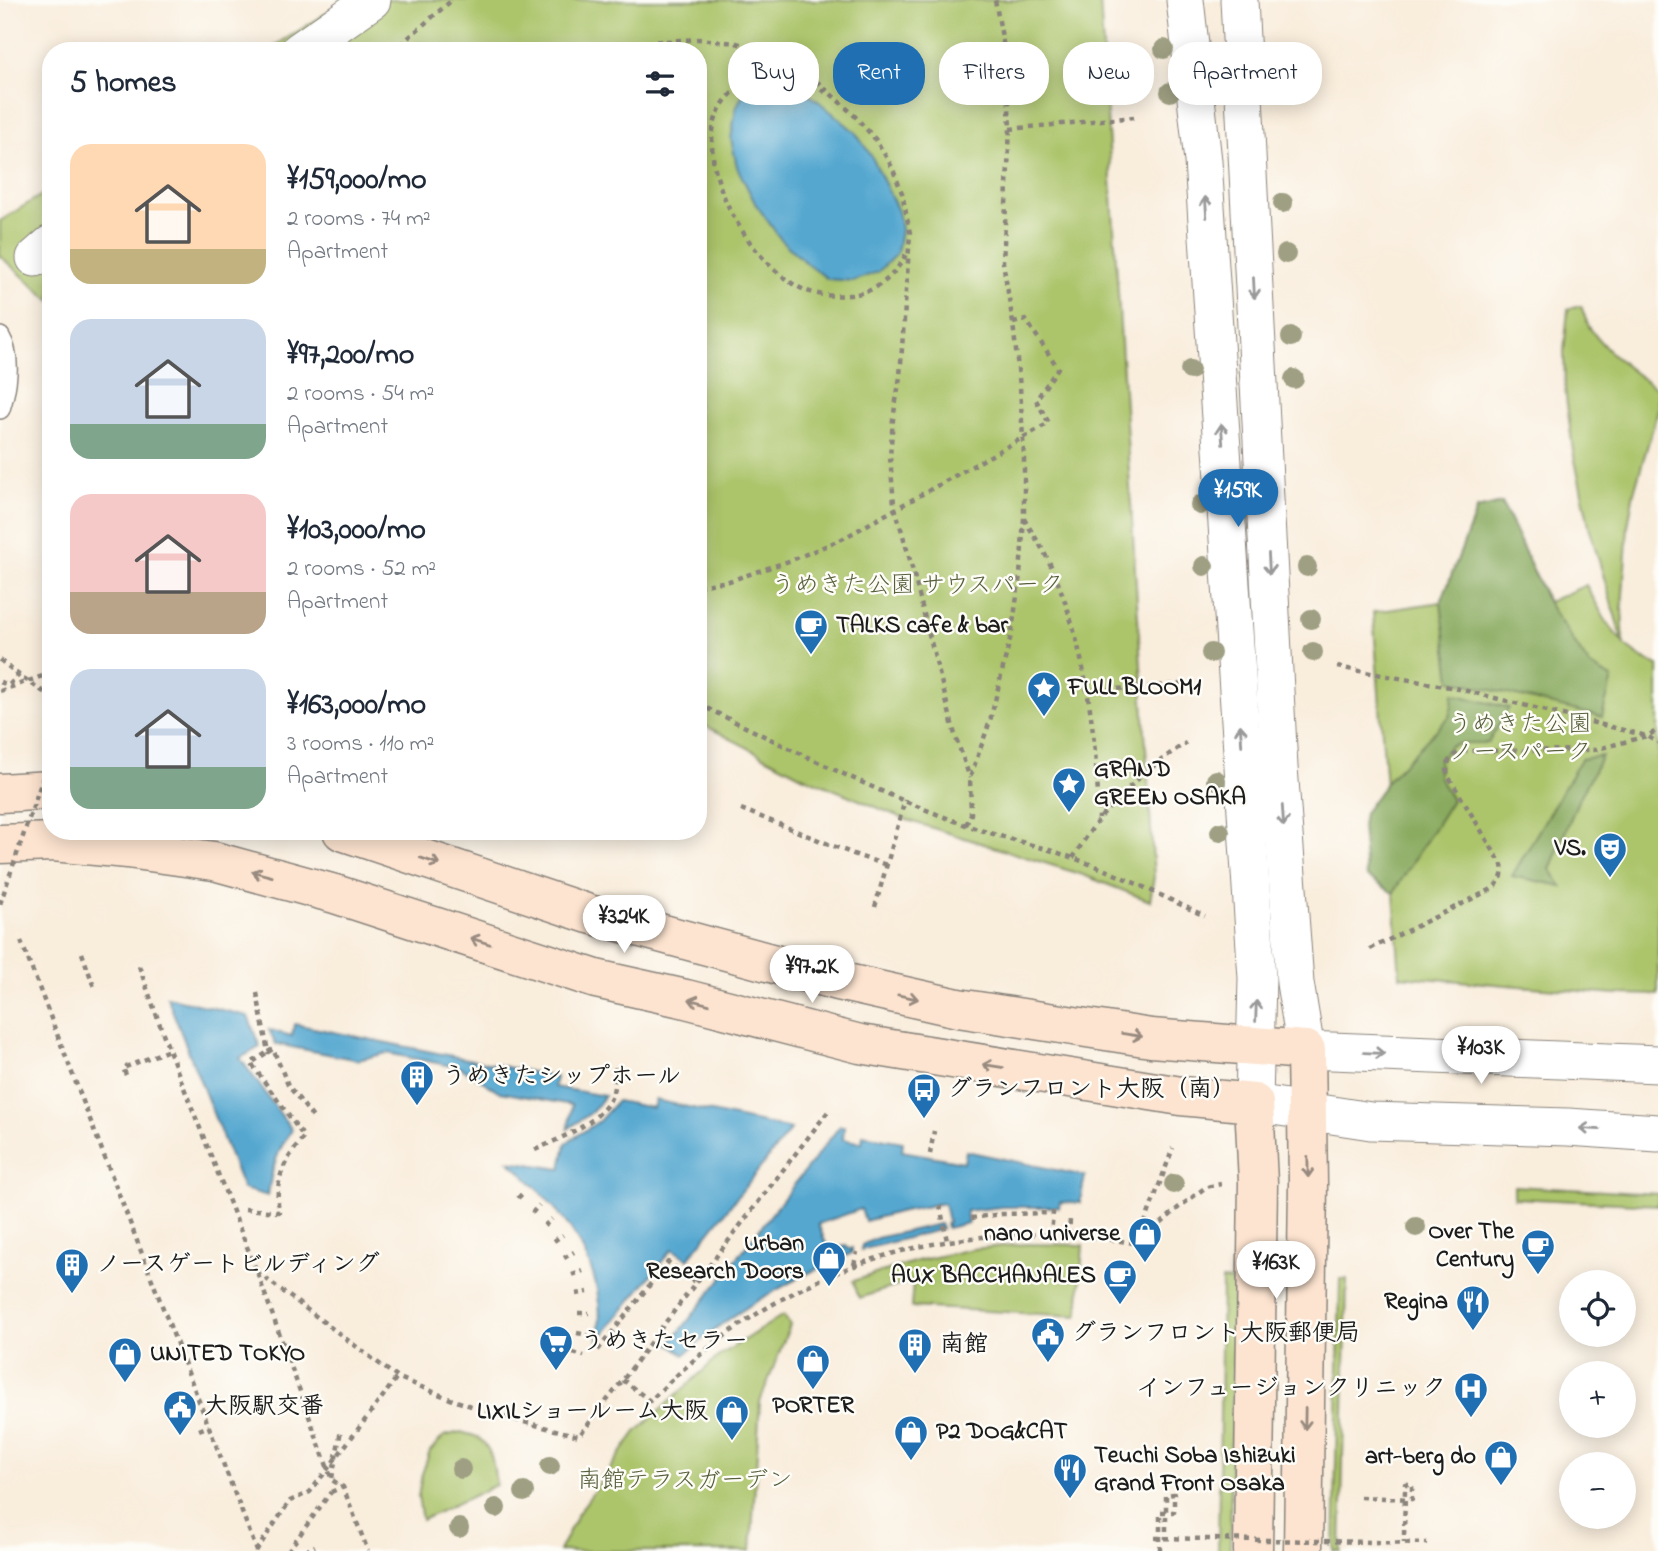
<!DOCTYPE html>
<meta charset="utf-8">
<style>
body{margin:0;font-family:"Indie Flower","Klee One",sans-serif;background:#f2f2f3;color:#1f2937;height:100vh;display:flex;flex-direction:column;font-size:26px;white-space:nowrap}
*{box-sizing:border-box;margin:0}
p{font-size:23px;color:#747a83}
.icon{flex:none;width:38px;height:38px;fill:none;stroke:currentColor;stroke-width:2;stroke-linecap:round;stroke-linejoin:round}
.map{position:relative;flex:1;overflow:hidden}
.details{position:absolute;left:42px;top:42px;width:665px;height:798px;display:flex;flex-direction:column;background:#fff;border-radius:28px;box-shadow:0 4px 18px #0003}
.details>*{flex:none}
.banner{position:absolute;left:728px;top:42px;width:665px;height:63px;display:flex;gap:14px}
.fabs{position:absolute;left:1559px;top:1270px;display:grid;gap:14px}
.fabs a{display:grid;place-items:center;width:77px;height:77px;border-radius:50%;background:#fff;box-shadow:0 4px 18px #0003;font-size:35px}
.price{position:absolute;translate:-50% -60px;padding:0 16px;border-radius:24px;background:#fff;color:#222;font-size:23px;line-height:46px;filter:drop-shadow(0 2px 4px #0008)}
.price::after{content:'';position:absolute;left:50%;top:42px;width:21px;height:16px;margin-left:-10px;background:inherit;clip-path:polygon(0 0,100% 0,50% 100%)}
.price.on{background:#1f6fb2;color:#fff}
ul{padding:0;list-style:none}
li{display:flex;align-items:center;gap:21px;height:175px;padding:0 28px}
li span{display:grid;place-items:center;flex:none;width:196px;height:140px;border-radius:21px;color:#555}
li>.icon{margin-inline-start:auto}
span .icon{width:84px;height:84px;fill:#fffc;stroke-width:1}
li b{font-size:30px}
h2{display:flex;justify-content:space-between;align-items:center;height:84px;padding:0 28px;font-size:30px}
.pill{padding:0 24px;border-radius:28px;background:#fff;box-shadow:0 4px 18px #0003;font-size:24px;line-height:63px}
.pill.on{background:#1f6fb2;color:#fff}
.map>svg:first-child{display:block}
.green{fill:#acc46a;stroke:#647043;stroke-width:2}
.forest{fill:#89aa5e;stroke:#52633d;stroke-width:2}
.water{fill:#55a7d0;stroke:#386276;stroke-width:2}
.lines{fill:none;stroke-linecap:round;stroke-linejoin:round}
.lane-casing{stroke:#8a847c;stroke-width:22}
.street-casing{stroke:#8a847c;stroke-width:39}
.secondary-casing{stroke:#8a847c;stroke-width:41}
.path{stroke:#8a847c;stroke-width:4.5;stroke-dasharray:5 5;stroke-linecap:butt}
.lane{stroke:#fff;stroke-width:19}
.street{stroke:#fff;stroke-width:37}
.secondary{stroke:#fde4d0;stroke-width:38}
.path-bridge{stroke:#8a847c;stroke-width:4.5;stroke-dasharray:5 5;stroke-linecap:butt}
.tree{fill:#9f9f83}
.oneway{stroke:#999}
.oneway2{stroke:#988a7f}
.labels{text-anchor:middle;dominant-baseline:central;stroke-width:5;stroke-linejoin:round;paint-order:stroke}
.park-label{font-size:24px;fill:#565f3b;stroke:#fdfcf7}
.poi-label{font-size:24px;font-weight:bold;fill:#1c1c1c;stroke:#fdfcf7;text-anchor:start}
</style>
<div class="map">
<svg width="1658" height="1551" viewBox="0 0 1658 1551">
<rect width="100%" height="100%" fill="#fdfcf7"/>
<filter id="ink" filterUnits="userSpaceOnUse"><feTurbulence type="fractalNoise" baseFrequency=".0143" numOctaves="2"/><feDisplacementMap in="SourceGraphic" scale="14" xChannelSelector="R" yChannelSelector="G"/><feConvolveMatrix kernelMatrix="1 2 1 2 8 2 1 2 1" color-interpolation-filters="sRGB"/></filter>
<filter id="wash" filterUnits="userSpaceOnUse"><feTurbulence type="fractalNoise" baseFrequency=".00686" numOctaves="4" result="noise"/><feDisplacementMap in="SourceGraphic" scale="28" xChannelSelector="R" yChannelSelector="G"/><feGaussianBlur stdDeviation="1.57" result="paint"/><feColorMatrix in="noise" values="0 0 0 0 0 0 0 0 0 0 0 0 0 0 0 0 0 1.4 0 .05"/><feComposite in="paint" operator="in"/></filter>
<g filter="url(#wash)">
<rect width="100%" height="100%" fill="#f9eddc"/>
<g class="green">
<polygon points="347,0 1100,0 1154,877 1150,901 1083,875 907,820 802,776 698,722 698,51 267,51"/>
<polygon points="51,189 51,301 0,256 0,221"/>
<path d="M1581,306C1584,313 1586,322 1590,328C1605,351 1635,374 1658,389V410L1634,492L1628,526L1622,608L1624,645L1642,658L1658,666V995L1615,994L1400,976L1373,612L1441,602L1477,509L1502,503L1548,602L1586,585L1607,623L1623,643L1590,530L1573,451L1565,389L1564,351L1568,309Z"/>
<polygon points="1514,1186 1658,1194 1658,1205 1514,1198"/>
<polygon points="1026,1244 1083,1245 1078,1316 911,1307 913,1281 859,1298 853,1281 917,1261 972,1249"/>
<polygon points="1340,1279 1347,1279 1341,1551 1334,1551"/>
<polygon points="1222,1280 1234,1281 1230,1551 1218,1551"/>
<polygon points="783,1315 790,1325 760,1402 751,1551 559,1551 577,1515 636,1432 719,1356"/>
<path d="M461,1432C466,1434 473,1435 477,1437C493,1447 494,1469 496,1485L422,1520L418,1497L422,1474L430,1451L444,1436Z"/>
</g>
<g class="forest">
<polygon points="1502,503 1548,603 1590,666 1612,678 1602,717 1451,680 1441,602 1477,509"/>
<polygon points="1453,694 1509,708 1488,743 1463,743 1450,746 1439,761 1438,776 1452,800 1393,893 1366,876 1362,826 1364,813 1388,780 1449,717 1452,705"/>
<polygon points="1602,756 1577,803 1550,869 1562,886 1512,876 1581,759"/>
</g>
<g class="water">
<polygon points="774,84 797,87 817,100 855,132 872,157 898,211 901,230 897,253 878,272 853,281 828,279 806,263 782,241 755,203 737,167 731,139 736,108 743,94 756,85"/>
<path d="M167,997L248,1016L260,1047L240,1058L292,1130C277,1150 271,1171 268,1196L243,1189Z"/>
<polygon points="294,1024 556,1077 554,1087 605,1096 592,1112 568,1129 572,1105 500,1092 461,1068 387,1053 358,1060 276,1044 269,1030 292,1036"/>
<path d="M655,1100L791,1129L688,1259L672,1249L598,1341C599,1329 601,1316 599,1304C594,1245 550,1199 509,1161L561,1169L566,1143L599,1121L617,1101L653,1108Z"/>
<path d="M840,1126H844L843,1139L862,1143L863,1135L903,1142L902,1151L964,1162L966,1151L1085,1176L1080,1203L1060,1202L1059,1207H1002L966,1211L968,1223L947,1228L946,1223L948,1222L944,1203L898,1212L865,1221L861,1209L818,1224L829,1251L846,1245L848,1249L852,1248V1253C807,1272 762,1296 722,1324C709,1333 697,1345 684,1355L670,1344Z"/>
<polygon points="940,1224 942,1229 861,1250 862,1245 877,1238"/>
</g>
</g>
<g filter="url(#ink)">
<g class="lines">
<g class="lane-casing">
<path id="lane" d="M0,337C12,357 7,387 0,409"/>
</g>
<g class="street-casing">
<g id="street">
<polyline points="1185,0 1203,161 1257,978 1254,1103 1371,1121 1568,1127 1658,1133"/>
<polyline points="1239,0 1279,767 1295,983 1306,1050 1658,1064"/>
<polyline points="299,51 372,0"/>
<polyline points="35,258 51,244"/>
</g>
</g>
<g class="secondary-casing">
<g id="secondary">
<polyline points="0,793 51,790"/>
<polyline points="342,831 589,914 838,981 958,1008 1151,1038 1306,1050 1308,1184 1303,1551"/>
<polyline points="0,844 53,842 128,849 214,861 335,894 596,979 686,999 860,1044 1181,1096 1254,1103 1258,1182 1253,1551"/>
</g>
</g>
<g class="path">
<polyline points="393,51 452,0"/>
<polyline points="597,51 633,43 698,39 736,43 776,54 797,66 812,77 853,114 876,140 892,167 902,193 910,233 900,377 893,419 890,457 894,504 910,560 955,735 970,778"/>
<path d="M825,92C799,76 773,69 745,84C666,128 746,268 807,291C821,296 834,296 849,295C876,293 894,277 906,254"/>
<polyline points="1010,129 1134,117"/>
<polyline points="1013,323 1026,320 1058,368 1036,400 1049,423"/>
<path d="M1024,519C1033,534 1044,550 1051,566C1086,645 1096,733 1099,819"/>
<polyline points="1337,667 1455,688 1647,736 1658,743"/>
<polyline points="0,682 9,685 19,675"/>
<polyline points="0,691 51,673"/>
<polyline points="1088,691 1182,684"/>
<path d="M698,704C786,746 874,792 966,825C1001,838 1038,845 1073,858C1118,873 1161,896 1205,916"/>
<polyline points="741,809 861,857 887,865"/>
<polyline points="966,825 971,814 970,778 990,721 1012,631 1020,575 1024,518 1024,456 1020,387 1013,323 1003,262 1010,129 1007,64 995,0"/>
<path d="M1073,858C1082,844 1090,830 1101,817C1126,788 1154,763 1186,743"/>
<polyline points="875,907 905,800"/>
<polyline points="21,941 257,1551"/>
<path d="M1370,949L1490,890C1500,883 1504,877 1502,865L1447,774C1447,760 1450,755 1464,751L1594,750L1647,736L1658,730"/>
<polyline points="82,953 94,987"/>
<polyline points="139,966 169,1050 257,1272 332,1480 343,1487 368,1551"/>
<polyline points="257,993 268,1052 273,1049 288,1085 315,1120"/>
<polyline points="126,1075 123,1068 169,1050"/>
<path d="M535,1150C560,1138 598,1124 611,1098C615,1089 615,1075 616,1066"/>
<polyline points="930,1154 934,1131"/>
<polyline points="518,1198 525,1191"/>
<polyline points="940,1205 947,1241"/>
<path d="M245,1209L279,1212C274,1179 284,1161 304,1137L251,1063L268,1052"/>
<polyline points="532,1213 539,1205"/>
<polyline points="971,1218 1002,1214 1053,1213 1051,1234"/>
<polyline points="544,1226 552,1219"/>
<polyline points="1069,1235 1070,1219"/>
<polyline points="554,1241 563,1235"/>
<polyline points="1139,1243 1143,1228 1173,1148"/>
<polyline points="564,1258 574,1252"/>
<polyline points="854,1265 857,1252"/>
<polyline points="257,1272 397,1377 453,1400 504,1417 579,1436 623,1380 655,1336 830,1109"/>
<polyline points="572,1275 583,1271"/>
<polyline points="576,1294 588,1292"/>
<polyline points="578,1313 589,1313"/>
<polyline points="577,1333 588,1335"/>
<polyline points="598,1350 668,1262 696,1283"/>
<polyline points="573,1353 584,1356"/>
<path d="M623,1380L650,1401C783,1265 951,1211 1139,1244L1178,1208L1206,1187L1221,1184"/>
<polyline points="387,1391 397,1377"/>
<polyline points="199,1430 209,1426"/>
<polyline points="332,1478 341,1430"/>
<polyline points="331,1492 342,1487"/>
<path d="M1360,1497L1412,1499V1484H1405C1405,1503 1404,1523 1404,1542"/>
<polyline points="305,1551 315,1546"/>
<path d="M1160,1551V1512H1174V1494L1166,1495C1166,1509 1166,1524 1166,1539"/>
</g>
<use href="#lane" class="lane"/>
<use href="#street" class="street"/>
<use href="#secondary" class="secondary"/>
<g class="path-bridge">
<polyline points="698,586 729,581 792,560 842,539 1049,423"/>
<polyline points="0,660 19,675 51,697"/>
<polyline points="0,904 51,754"/>
<polyline points="1155,1538 1427,1543"/>
<polyline points="256,1551 290,1501 310,1492 387,1391"/>
<polyline points="288,1551 331,1492"/>
</g>
</g>
<g class="tree">
<circle cx="1164" cy="49" r="10"/>
<circle cx="1170" cy="92" r="10"/>
<circle cx="1283" cy="203" r="10"/>
<circle cx="1286" cy="254" r="10"/>
<circle cx="1291" cy="337" r="10"/>
<circle cx="1190" cy="370" r="10"/>
<circle cx="1294" cy="379" r="10"/>
<circle cx="1200" cy="505" r="10"/>
<circle cx="1204" cy="566" r="10"/>
<circle cx="1307" cy="567" r="10"/>
<circle cx="1311" cy="619" r="10"/>
<circle cx="1313" cy="652" r="10"/>
<circle cx="1211" cy="653" r="10"/>
<circle cx="1216" cy="780" r="10"/>
<circle cx="1220" cy="832" r="10"/>
<circle cx="1174" cy="1184" r="10"/>
<circle cx="1416" cy="1227" r="10"/>
<circle cx="550" cy="1466" r="10"/>
<circle cx="461" cy="1469" r="10"/>
<circle cx="524" cy="1492" r="10"/>
<circle cx="496" cy="1508" r="10"/>
<circle cx="459" cy="1528" r="10"/>
</g>
<defs><path id="oneway-shaft" d="M-6 0H5M1.5-3L5.5 0L1.5 3" fill="none" stroke-width="1.6" stroke-linecap="round" stroke-linejoin="round" transform="scale(1.75)"/></defs>
<g class="oneway">
<use href="#oneway-shaft" transform="translate(1206 207) rotate(-94)"/>
<use href="#oneway-shaft" transform="translate(1254 288) rotate(87)"/>
<use href="#oneway-shaft" transform="translate(1222 434) rotate(-94)"/>
<use href="#oneway-shaft" transform="translate(1269 564) rotate(87)"/>
<use href="#oneway-shaft" transform="translate(1241 735) rotate(-94)"/>
<use href="#oneway-shaft" transform="translate(1283 816) rotate(86)"/>
<use href="#oneway-shaft" transform="translate(1256 1011) rotate(-88)"/>
<use href="#oneway-shaft" transform="translate(1374 1053) rotate(2)"/>
<use href="#oneway-shaft" transform="translate(1590 1129) rotate(-177)"/>
</g>
<g class="oneway2">
<use href="#oneway-shaft" transform="translate(430 861) rotate(19)"/>
<use href="#oneway-shaft" transform="translate(262 874) rotate(-165)"/>
<use href="#oneway-shaft" transform="translate(480 941) rotate(-162)"/>
<use href="#oneway-shaft" transform="translate(908 997) rotate(12)"/>
<use href="#oneway-shaft" transform="translate(699 1002) rotate(-165)"/>
<use href="#oneway-shaft" transform="translate(1132 1035) rotate(9)"/>
<use href="#oneway-shaft" transform="translate(993 1066) rotate(-171)"/>
<use href="#oneway-shaft" transform="translate(1308 1167) rotate(89)"/>
<use href="#oneway-shaft" transform="translate(1305 1419) rotate(91)"/>
</g>
</g>
<defs>
<g id="cafe-pin" transform="scale(1.75)"><path d="M0 17L-7.5 6A9.5 9.5 0 1 1 7.5 6Z" fill="#1f6fb2" stroke="#fdfcf7"/><path d="M-5.5-4.5H6V0H3Q3 3.5 0 3.5H-2.5Q-5.5 3.5-5.5 0ZM3-3.2v2h1.7v-2ZM-6 4.5H4V6H-6Z" fill="#fff"/></g>
<g id="sight-pin" transform="scale(1.75)"><path d="M0 17L-7.5 6A9.5 9.5 0 1 1 7.5 6Z" fill="#1f6fb2" stroke="#fdfcf7"/><path d="M0-6L1.8-2.2L6-1.7L2.9 1.2L3.7 5.4L0 3.3L-3.7 5.4L-2.9 1.2L-6-1.7L-1.8-2.2Z" fill="#fff"/></g>
<g id="theatre-pin" transform="scale(1.75)"><path d="M0 17L-7.5 6A9.5 9.5 0 1 1 7.5 6Z" fill="#1f6fb2" stroke="#fdfcf7"/><path d="M-5-5.5Q0-4 5-5.5V0Q5 5 0 6Q-5 5-5 0ZM-3.3-2.5H-1v1.5H-3.3ZM1-2.5H3.3v1.5H1ZM-2.8 1Q0 5.5 2.8 1Z" fill="#fff"/></g>
<g id="building-pin" transform="scale(1.75)"><path d="M0 17L-7.5 6A9.5 9.5 0 1 1 7.5 6Z" fill="#1f6fb2" stroke="#fdfcf7"/><path d="M-4-6H4V6H1V3H-1V6H-4ZM-2.5-4.3h1.7v1.8h-1.7ZM.8-4.3h1.7v1.8H.8ZM-2.5-1h1.7V.8h-1.7ZM.8-1h1.7V.8H.8Z" fill="#fff"/></g>
<g id="bus-pin" transform="scale(1.75)"><path d="M0 17L-7.5 6A9.5 9.5 0 1 1 7.5 6Z" fill="#1f6fb2" stroke="#fdfcf7"/><path d="M-5-6H5V4H4V6H2V4H-2V6H-4V4H-5ZM-3.5-4V0h7V-4ZM-3.5 1.2v1.5H-2V1.2ZM2 1.2v1.5H3.5V1.2Z" fill="#fff"/></g>
<g id="shop-pin" transform="scale(1.75)"><path d="M0 17L-7.5 6A9.5 9.5 0 1 1 7.5 6Z" fill="#1f6fb2" stroke="#fdfcf7"/><path d="M-5-2.5h2.3a2.7 3.5 0 0 1 5.4 0H5L5.5 6h-11ZM-1.5-2.5h3a1.5 2.3 0 0 0-3 0Z" fill="#fff"/></g>
<g id="restaurant-pin" transform="scale(1.75)"><path d="M0 17L-7.5 6A9.5 9.5 0 1 1 7.5 6Z" fill="#1f6fb2" stroke="#fdfcf7"/><path d="M-5-6h1v4h1v-4h1v4h1v-4h1v5L-1.5 .5V6h-2V.5L-5-1ZM5-6V6H3V1.5H1.5Q1.5-4 5-6Z" fill="#fff"/></g>
<g id="civic-pin" transform="scale(1.75)"><path d="M0 17L-7.5 6A9.5 9.5 0 1 1 7.5 6Z" fill="#1f6fb2" stroke="#fdfcf7"/><path d="M-.6-6.5H3V-4.5H.6V-3L4-1V1h2V6H-6V1h2V-1L-.6-3ZM-1.2 2.5V6h2.4V2.5Z" fill="#fff"/></g>
<g id="supermarket-pin" transform="scale(1.75)"><path d="M0 17L-7.5 6A9.5 9.5 0 1 1 7.5 6Z" fill="#1f6fb2" stroke="#fdfcf7"/><path d="M-6-5.5h2.5l.6 2H6L4.5 2H-2.5L-4.4-4H-6ZM-1.5 3.2a1.3 1.3 0 1 0 .1 0ZM3 3.2a1.3 1.3 0 1 0 .1 0Z" fill="#fff"/></g>
<g id="hospital-pin" transform="scale(1.75)"><path d="M0 17L-7.5 6A9.5 9.5 0 1 1 7.5 6Z" fill="#1f6fb2" stroke="#fdfcf7"/><path d="M-5-5h3v3.5h4V-5h3V5h-3V1.5h-4V5h-3Z" fill="#fff"/></g>
</defs>
<g fill-rule="evenodd">
<use href="#cafe-pin" x="811" y="626"/>
<use href="#sight-pin" x="1044" y="688"/>
<use href="#sight-pin" x="1069" y="784"/>
<use href="#theatre-pin" x="1610" y="849"/>
<use href="#building-pin" x="417" y="1077"/>
<use href="#bus-pin" x="924" y="1090"/>
<use href="#shop-pin" x="1145" y="1234"/>
<use href="#cafe-pin" x="1538" y="1246"/>
<use href="#shop-pin" x="829" y="1258"/>
<use href="#building-pin" x="72" y="1265"/>
<use href="#cafe-pin" x="1120" y="1276"/>
<use href="#restaurant-pin" x="1473" y="1302"/>
<use href="#civic-pin" x="1048" y="1334"/>
<use href="#supermarket-pin" x="556" y="1342"/>
<use href="#building-pin" x="915" y="1345"/>
<use href="#shop-pin" x="125" y="1354"/>
<use href="#shop-pin" x="813" y="1361"/>
<use href="#hospital-pin" x="1471" y="1389"/>
<use href="#civic-pin" x="180" y="1407"/>
<use href="#shop-pin" x="732" y="1412"/>
<use href="#shop-pin" x="911" y="1432"/>
<use href="#shop-pin" x="1501" y="1457"/>
<use href="#restaurant-pin" x="1070" y="1470"/>
</g>
<g class="labels">
<g class="park-label">
<text x="917" y="586">うめきた公園 サウスパーク</text>
<text x="1520" y="725">うめきた公園<tspan x="1520" dy="28">ノースパーク</tspan></text>
<text x="685" y="1481">南館テラスガーデン</text>
</g>
<g class="poi-label">
<text x="836" y="626">TALKS cafe &amp; bar</text>
<text x="1068" y="688">FULL BLOOM1</text>
<text x="1094" y="770">GRAND<tspan x="1094" dy="28">GREEN OSAKA</tspan></text>
<text x="1586" y="849" text-anchor="end">VS.</text>
<text x="442" y="1077">うめきたシップホール</text>
<text x="948" y="1090">グランフロント大阪（南）</text>
<text x="1514" y="1232" text-anchor="end">Over The<tspan x="1514" dy="28">Century</tspan></text>
<text x="1120" y="1234" text-anchor="end">nano universe</text>
<text x="804" y="1244" text-anchor="end">Urban<tspan x="804" dy="28">Research Doors</tspan></text>
<text x="96" y="1265">ノースゲートビルディング</text>
<text x="1096" y="1276" text-anchor="end">AUX BACCHANALES</text>
<text x="1448" y="1302" text-anchor="end">Regina</text>
<text x="1072" y="1334">グランフロント大阪郵便局</text>
<text x="580" y="1342">うめきたセラー</text>
<text x="940" y="1345">南館</text>
<text x="150" y="1354">UNITED TOKYO</text>
<text x="1446" y="1389" text-anchor="end">インフュージョンクリニック</text>
<text x="813" y="1406" text-anchor="middle">PORTER</text>
<text x="204" y="1407">大阪駅交番</text>
<text x="708" y="1412" text-anchor="end">LIXILショールーム大阪</text>
<text x="936" y="1432">P2 DOG&amp;CAT</text>
<text x="1094" y="1456">Teuchi Soba Ishizuki<tspan x="1094" dy="28">Grand Front Osaka</tspan></text>
<text x="1476" y="1457" text-anchor="end">art-berg do</text>
</g>
</g>
</svg>
<div class="fabs">
<a><svg class="icon" aria-label="locate" viewBox="0 0 24 24"><circle cx="12" cy="12" r="6"/><path d="M12 2v4M12 18v4M2 12h4M18 12h4"/></svg></a>
<a>+</a>
<a>−</a>
</div>
<b class="price on" style="left:1238px;top:529px">¥159K</b>
<b class="price" style="left:624px;top:955px">¥324K</b>
<b class="price" style="left:812px;top:1005px">¥97.2K</b>
<b class="price" style="left:1481px;top:1086px">¥103K</b>
<b class="price" style="left:1276px;top:1301px">¥163K</b>
<div class="banner">
<a class="pill">Buy</a>
<a class="pill on">Rent</a>
<a class="pill">Filters</a>
<a class="pill">New</a>
<a class="pill">Apartment</a>
</div>
<section class="details">
<h2>5 homes<svg class="icon" aria-label="filters" viewBox="0 0 24 24"><path d="M4 7h16M4 17h16"/><circle cx="9" cy="7" r="2"/><circle cx="15" cy="17" r="2"/></svg></h2>
<ul>
<li><span style="background:linear-gradient(#ffd9b3 75%,#c2b280 0)"><svg class="icon" aria-label="home" viewBox="0 0 24 24"><path d="M3 11l9-7 9 7M6 9v11h12V9"/></svg></span><div><b>¥159,000/mo</b><p>2 rooms · 74 m²</p><p>Apartment</p></div></li>
<li><span style="background:linear-gradient(#c9d6e8 75%,#7fa58c 0)"><svg class="icon" aria-label="home" viewBox="0 0 24 24"><path d="M3 11l9-7 9 7M6 9v11h12V9"/></svg></span><div><b>¥97,200/mo</b><p>2 rooms · 54 m²</p><p>Apartment</p></div></li>
<li><span style="background:linear-gradient(#f6c9c9 70%,#b9a48a 0)"><svg class="icon" aria-label="home" viewBox="0 0 24 24"><path d="M3 11l9-7 9 7M6 9v11h12V9"/></svg></span><div><b>¥103,000/mo</b><p>2 rooms · 52 m²</p><p>Apartment</p></div></li>
<li><span style="background:linear-gradient(#c9d6e8 70%,#7fa58c 0)"><svg class="icon" aria-label="home" viewBox="0 0 24 24"><path d="M3 11l9-7 9 7M6 9v11h12V9"/></svg></span><div><b>¥163,000/mo</b><p>3 rooms · 110 m²</p><p>Apartment</p></div></li>
</ul>
</section>
</div>
